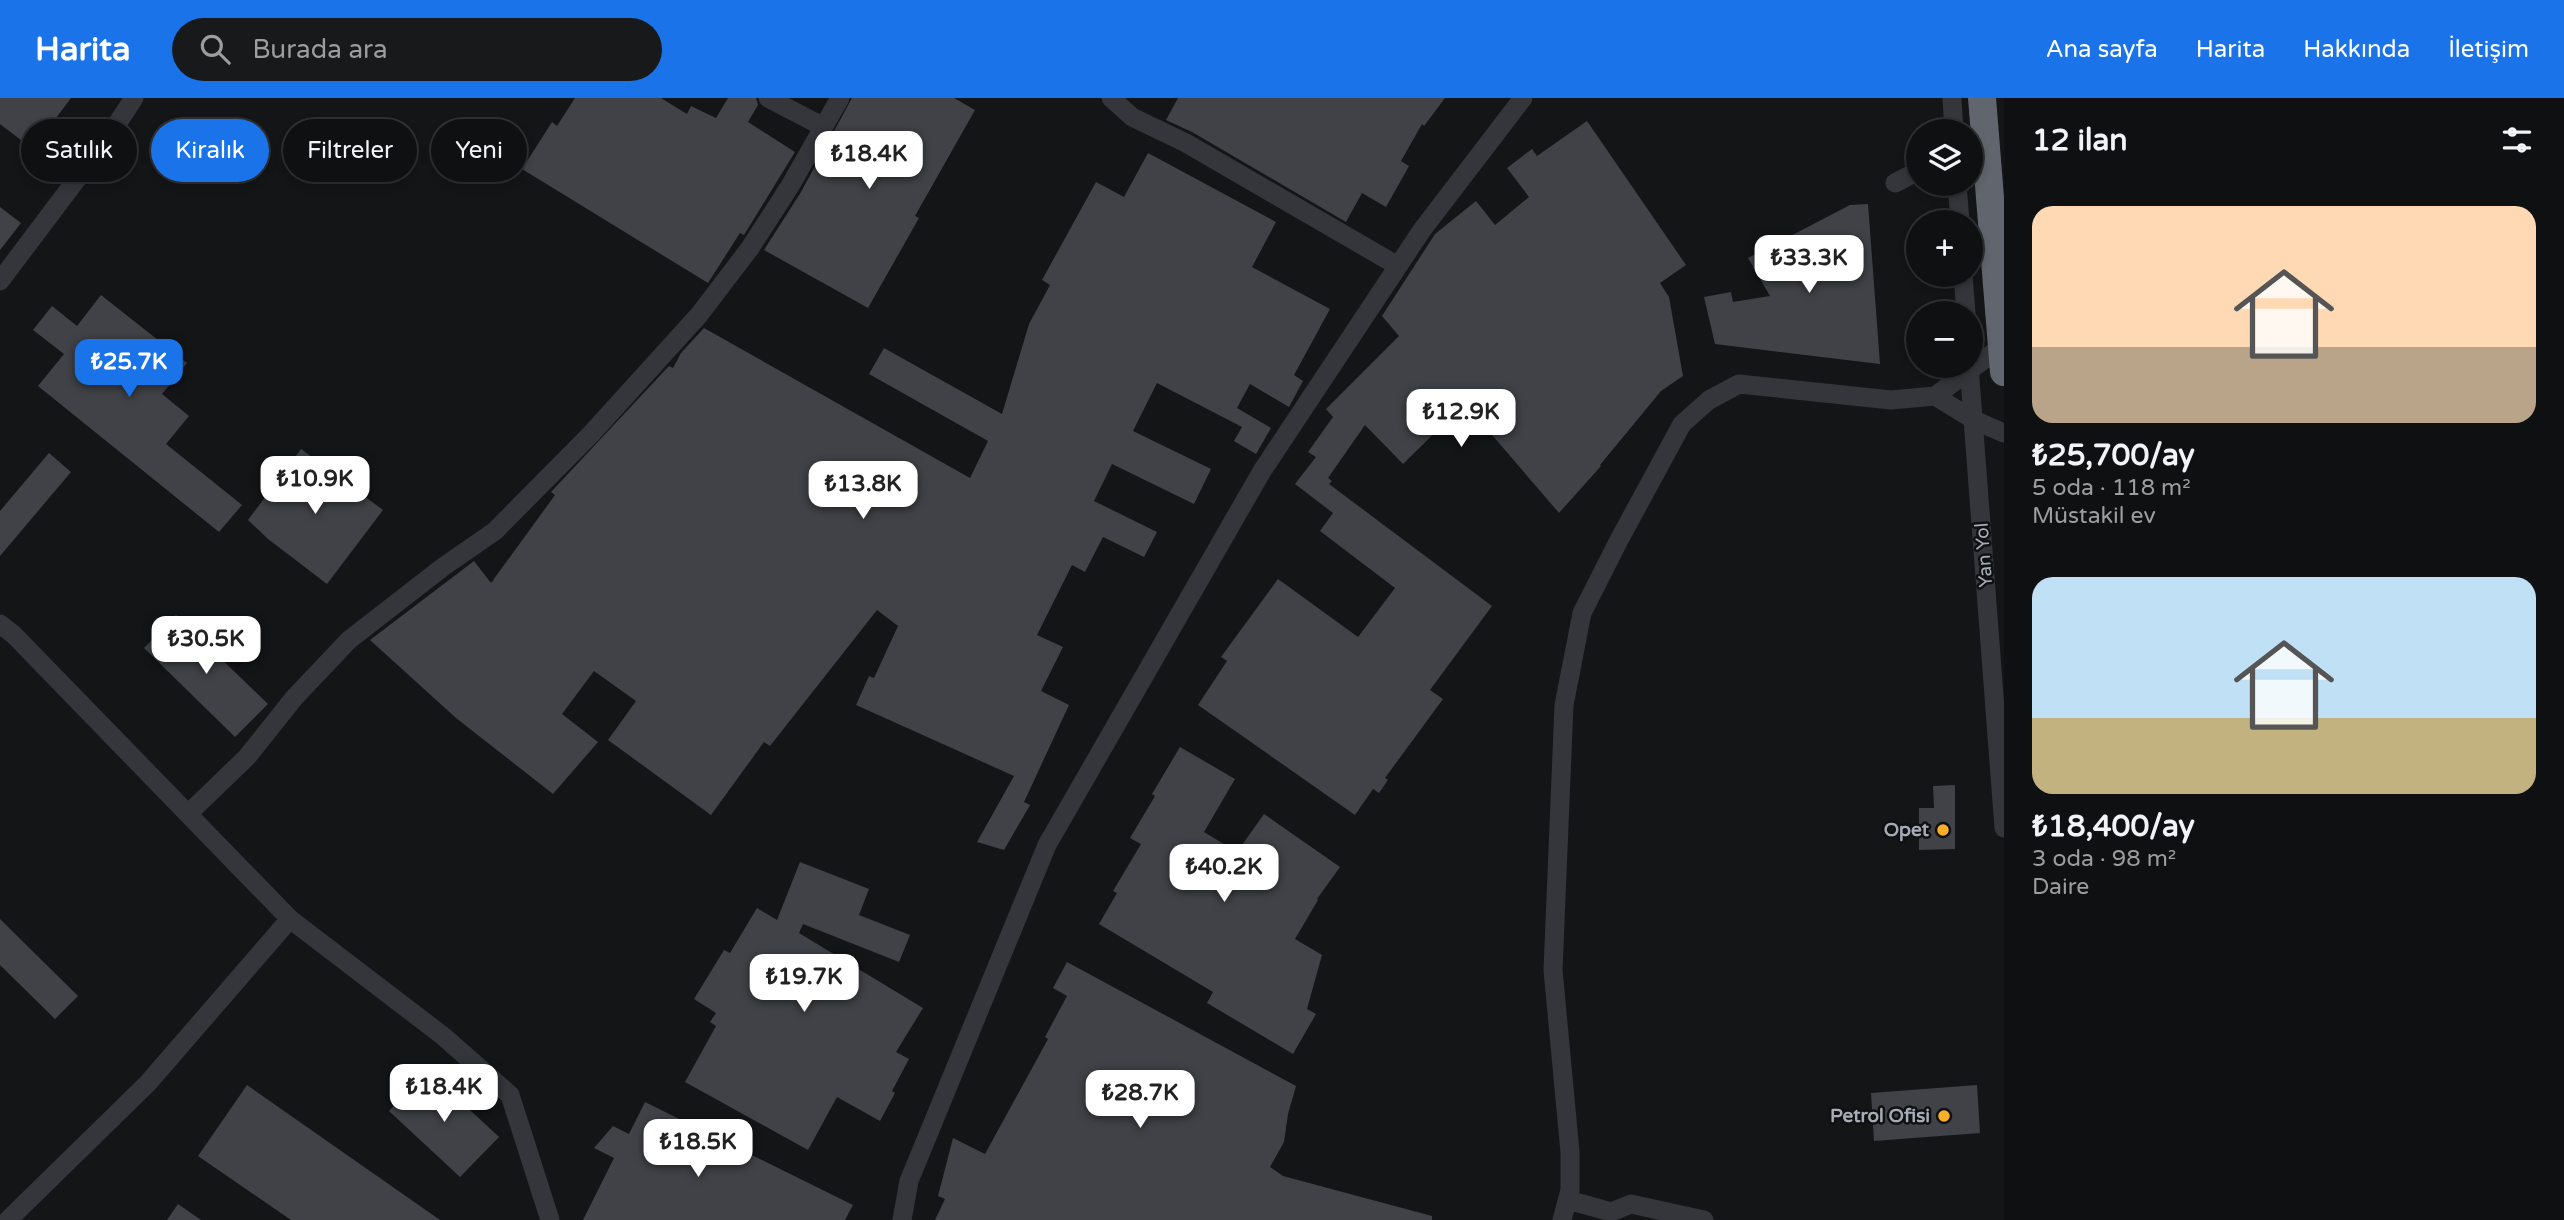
<!DOCTYPE html>
<html lang="tr">
<meta charset="utf-8">
<style>
body{margin:0;font-family:"Varela Round",sans-serif;background:#18191a;color:#f1f3f6;height:100vh;display:flex;flex-direction:column;font-size:26px;white-space:nowrap}
*{box-sizing:border-box;margin:0}
p{font-size:23px;color:#9b9d9f}
.icon{flex:none;width:38px;height:38px;fill:none;stroke:currentColor;stroke-width:2;stroke-linecap:round;stroke-linejoin:round}
.map{position:relative;flex:1;overflow:hidden}
.drawer{display:flex;flex-direction:column;background:#0f1011;width:560px}
.drawer>*{flex:none}
.guide{position:absolute;left:21px;top:21px;width:665px;height:63px;display:flex;gap:14px}
.fabs{position:absolute;left:1906px;top:21px;display:grid;gap:14px}
.fabs a{display:grid;place-items:center;width:77px;height:77px;border-radius:50%;background:#0f1011;box-shadow:0 4px 10px #0003,0 0 0 2px #2f3031;font-size:35px}
.price{position:absolute;translate:-50% -60px;padding:0 16px;border-radius:14px;background:#fff;color:#222;font-size:23px;line-height:46px;filter:drop-shadow(0 2px 4px #0008)}
.price::after{content:'';position:absolute;left:50%;top:42px;width:21px;height:16px;margin-left:-10px;background:inherit;clip-path:polygon(0 0,100% 0,50% 100%)}
.price.active{background:#1a73e8;color:#fff}
ul{padding:0;list-style:none}
li{display:grid;align-content:center;gap:14px;height:371px;padding:0 28px}
li span{display:grid;place-items:center;height:217px;border-radius:21px;color:#555}
li>.icon{margin-inline-start:auto}
span .icon{width:126px;height:126px;fill:#fffc;stroke-width:1}
li b{font-size:30px}
h2{display:flex;justify-content:space-between;align-items:center;height:84px;padding:0 28px;font-size:30px}
.pill{padding:0 24px;border-radius:32px;background:#0f1011;box-shadow:0 4px 10px #0003,0 0 0 2px #2f3031;font-size:24px;line-height:63px}
.pill.active{background:#1a73e8;color:#fff}
header{display:flex;align-items:center;gap:42px;box-sizing:border-box;height:98px;padding:0 35px;background:#1a73e8;color:#fff}
header strong{font-size:33px}
nav{display:flex;gap:38px;margin-inline-start:auto;font-size:24px}
.search{width:490px;height:63px;background:#18191a;display:flex;align-items:center;gap:18px;box-sizing:border-box;padding:0 24px;border-radius:38px;color:#9b9d9f;font-size:26px}
main{display:flex;flex:1;min-height:0}
.map>svg:first-child{display:block}
.building{fill:#404247}
.lines{fill:none;stroke-linecap:round;stroke-linejoin:round}
.minor{stroke:#35363c;stroke-width:19}
.highway{stroke:#61656d;stroke-width:28}
.poi-dot{fill:#fbae28;stroke:#0f1011;stroke-width:2.5}
.labels{text-anchor:middle;dominant-baseline:central;stroke-width:5;stroke-linejoin:round;paint-order:stroke}
.street-label{font-size:19px;fill:#a6acb7;stroke:#0f1011}
.poi-label{font-size:19px;font-weight:bold;fill:#a6acb7;stroke:#0f1011;text-anchor:end}
</style>
<header>
<strong>Harita</strong>
<div class="search"><svg class="icon" aria-label="search" viewBox="0 0 24 24"><circle cx="10" cy="10" r="6"/><path d="M15 15l6 6"/></svg>Burada ara</div>
<nav><a>Ana sayfa</a><a>Harita</a><a>Hakkında</a><a>İletişim</a></nav>
</header>
<main>
<div class="map">
<svg width="2004" height="1122" viewBox="0 0 2004 1122">
<rect width="100%" height="100%" fill="#141517"/>
<g class="building">
<polygon points="0,0 71,0 47,32 78,56 64,75 0,26"/>
<polygon points="575,0 661,0 687,16 691,8 716,20 728,0 756,0 758,7 748,24 795,54 744,137 740,135 708,185 522,71 552,24 557,28"/>
<polygon points="852,0 954,0 975,12 915,118 919,120 868,210 764,152 801,94"/>
<polygon points="1178,0 1445,0 1424,28 1422,26 1401,63 1409,68 1386,109 1362,95 1346,124 1192,34 1166,22"/>
<polygon points="1587,23 1686,167 1660,185 1669,199 1683,278 1661,293 1600,367 1601,368 1559,415 1474,316 1469,320 1460,310 1403,366 1365,327 1328,380 1332,383 1329,386 1492,508 1430,592 1443,601 1385,680 1388,682 1379,695 1373,691 1355,717 1198,607 1227,563 1221,559 1278,481 1358,539 1395,490 1320,433 1333,415 1295,386 1316,359 1308,354 1333,319 1326,311 1399,238 1382,218 1435,136 1476,103 1495,127 1529,99 1507,70 1532,51 1537,58"/>
<polygon points="1148,55 1276,124 1252,169 1330,211 1294,277 1303,283 1289,309 1250,286 1237,310 1271,330 1256,356 1234,343 1242,329 1157,285 1133,333 1211,371 1194,406 1112,366 1094,403 1157,434 1144,459 1103,439 1085,474 1072,467 1037,537 1063,549 1041,593 1069,607 1024,704 1030,707 1004,752 977,744 1014,678 856,607 869,578 874,580 898,528 877,512 770,648 764,644 711,717 608,642 636,603 594,573 562,616 598,644 553,696 456,620 370,542 474,463 491,485 555,397 551,394 669,268 673,270 681,255 704,230 970,380 988,343 869,276 884,250 1002,316 1029,226 1050,187 1042,182 1096,84 1124,99"/>
<polygon points="1868,106 1880,266 1715,246 1704,199 1731,194 1733,204 1770,198 1748,160 1850,107"/>
<polygon points="0,109 21,125 0,152"/>
<polygon points="101,197 187,265 162,296 189,318 166,346 242,407 219,434 38,288 64,256 33,232 52,208 77,228"/>
<polygon points="301,351 383,412 327,486 268,441 248,422"/>
<polygon points="49,355 71,374 0,458 0,413"/>
<polygon points="176,517 268,606 235,639 144,550"/>
<polygon points="1180,649 1235,681 1204,734 1237,754 1264,716 1340,769 1317,801 1318,802 1295,841 1322,857 1307,911 1316,916 1293,956 1207,905 1213,894 1099,826 1117,795 1113,793 1141,746 1130,740 1155,698 1152,696"/>
<polygon points="1955,687 1955,751 1919,752 1919,710 1934,710 1933,688"/>
<polygon points="800,764 869,791 859,817 910,837 899,864 803,826 799,835 923,910 896,954 909,961 892,993 895,995 880,1023 837,999 808,1052 685,984 716,928 710,924 716,915 694,901 724,852 730,855 757,810 777,822"/>
<polygon points="0,821 78,898 55,921 0,867"/>
<polygon points="1067,864 1296,988 1288,1016 1284,1044 1270,1069 1283,1078 1432,1118 1432,1122 935,1122 945,1101 938,1098 953,1040 985,1056 1048,941 1045,939 1067,898 1053,890"/>
<polygon points="427,972 499,1039 460,1079 389,1013"/>
<polygon points="247,987 440,1122 291,1122 198,1058"/>
<polygon points="1977,987 1980,1035 1874,1043 1871,995"/>
<polygon points="645,1004 853,1107 845,1122 583,1122 614,1060 594,1050 613,1028 629,1036"/>
<polygon points="178,1106 201,1122 167,1122"/>
</g>
<g class="lines">
<g class="minor">
<polyline points="768,0 822,28"/>
<polyline points="1111,0 1132,19 1186,45 1398,168"/>
<polyline points="1952,0 1954,33"/>
<polyline points="1895,85 1918,73"/>
<polyline points="1957,86 1960,124"/>
<polyline points="1963,177 1966,215"/>
<polyline points="0,183 107,41 134,0"/>
<polyline points="1969,268 2004,730"/>
<polyline points="1935,298 1974,322 2004,335"/>
<polyline points="0,526 14,537 290,821 443,938 510,997 550,1122"/>
<polyline points="188,716 247,659 294,600 349,542 443,469 495,433 591,336 699,217 750,150 790,88 840,0"/>
<polyline points="1568,1102 1611,1114 1631,1106 1704,1122"/>
<polyline points="8,1122 148,985 290,821"/>
<polyline points="902,1122 909,1083 1047,747 1262,373 1422,132 1523,0"/>
<polyline points="1562,1122 1570,1092 1570,1054 1553,872 1564,607 1582,515 1619,442 1682,326 1709,302 1739,286 1891,302 1935,298 2004,247"/>
</g>
<polyline class="highway" points="1982,0 2004,274"/>
</g>
<g class="poi-dot">
<circle cx="1943" cy="732" r="7"/>
<circle cx="1944" cy="1018" r="7"/>
</g>
<g class="labels">
<g class="street-label">
<text transform="translate(1984 457) rotate(-94)">Yan Yol</text>
</g>
<g class="poi-label">
<text x="1929" y="732">Opet</text>
<text x="1930" y="1018">Petrol Ofisi</text>
</g>
</g>
</svg>
<div class="fabs">
<a><svg class="icon" aria-label="layers" viewBox="0 0 24 24"><path d="M12 4l9 5-9 5-9-5zM3 14l9 5 9-5"/></svg></a>
<a>+</a>
<a>−</a>
</div>
<b class="price" style="left:869px;top:93px">₺18.4K</b>
<b class="price" style="left:1809px;top:197px">₺33.3K</b>
<b class="price active" style="left:129px;top:301px">₺25.7K</b>
<b class="price" style="left:1461px;top:351px">₺12.9K</b>
<b class="price" style="left:315px;top:418px">₺10.9K</b>
<b class="price" style="left:863px;top:423px">₺13.8K</b>
<b class="price" style="left:206px;top:578px">₺30.5K</b>
<b class="price" style="left:1224px;top:806px">₺40.2K</b>
<b class="price" style="left:804px;top:916px">₺19.7K</b>
<b class="price" style="left:444px;top:1026px">₺18.4K</b>
<b class="price" style="left:1140px;top:1032px">₺28.7K</b>
<b class="price" style="left:698px;top:1081px">₺18.5K</b>
<div class="guide">
<a class="pill">Satılık</a>
<a class="pill active">Kiralık</a>
<a class="pill">Filtreler</a>
<a class="pill">Yeni</a>
</div>
</div>
<section class="drawer">
<h2>12 ilan<svg class="icon" aria-label="filters" viewBox="0 0 24 24"><path d="M4 7h16M4 17h16"/><circle cx="9" cy="7" r="2"/><circle cx="15" cy="17" r="2"/></svg></h2>
<ul>
<li><span style="background:linear-gradient(#ffd9b3 65%,#b9a48a 0)"><svg class="icon" aria-label="home" viewBox="0 0 24 24"><path d="M3 11l9-7 9 7M6 9v11h12V9"/></svg></span><div><b>₺25,700/ay</b><p>5 oda · 118 m²</p><p>Müstakil ev</p></div></li>
<li><span style="background:linear-gradient(#bfe0f5 65%,#c2b280 0)"><svg class="icon" aria-label="home" viewBox="0 0 24 24"><path d="M3 11l9-7 9 7M6 9v11h12V9"/></svg></span><div><b>₺18,400/ay</b><p>3 oda · 98 m²</p><p>Daire</p></div></li>
</ul>
</section>
</main>
